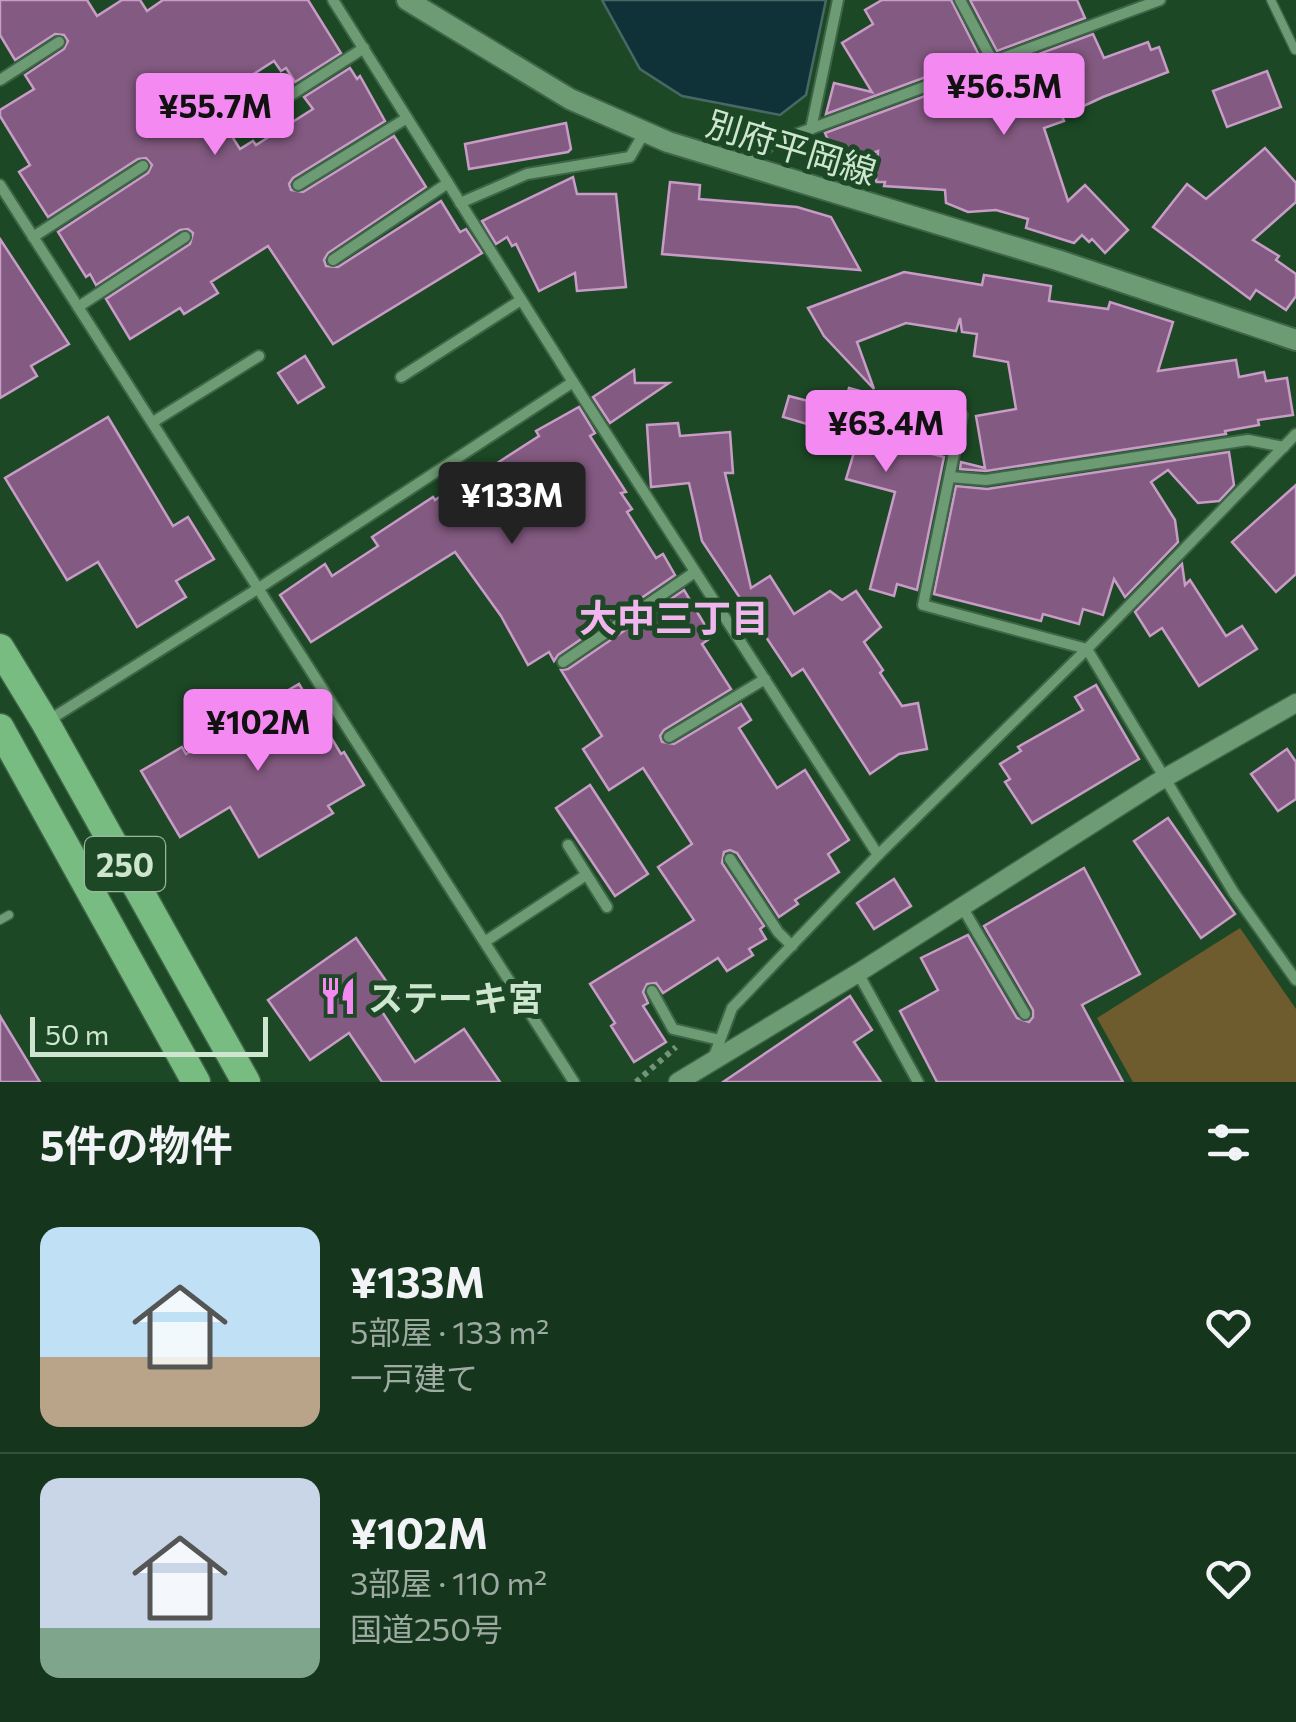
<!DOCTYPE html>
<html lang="ja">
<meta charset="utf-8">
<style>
body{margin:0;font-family:Commissioner,"Noto Sans JP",sans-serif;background:#1e3e25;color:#f1f3f6;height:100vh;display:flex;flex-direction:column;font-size:38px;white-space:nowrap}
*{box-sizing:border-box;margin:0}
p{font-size:32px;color:#9daba3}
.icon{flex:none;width:55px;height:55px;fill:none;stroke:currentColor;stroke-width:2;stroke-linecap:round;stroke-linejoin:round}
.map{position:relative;height:1082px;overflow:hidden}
.drawer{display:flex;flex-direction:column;background:#15361c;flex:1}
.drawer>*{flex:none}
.scale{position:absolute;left:30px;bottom:25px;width:238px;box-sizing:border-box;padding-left:10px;border:5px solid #cee6d0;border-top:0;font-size:28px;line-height:35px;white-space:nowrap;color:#cee6d0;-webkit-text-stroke:8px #1c4825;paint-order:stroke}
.price{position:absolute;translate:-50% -85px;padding:0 22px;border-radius:10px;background:#f389f1;color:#111;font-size:32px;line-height:65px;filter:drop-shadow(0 2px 5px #0008)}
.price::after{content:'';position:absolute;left:50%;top:60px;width:30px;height:22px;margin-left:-15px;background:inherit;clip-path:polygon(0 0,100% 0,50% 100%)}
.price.selected{background:#222;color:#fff}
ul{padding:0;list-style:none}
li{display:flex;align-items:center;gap:30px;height:250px;padding:0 40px}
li+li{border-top:2px solid #34503b}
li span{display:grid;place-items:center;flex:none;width:280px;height:200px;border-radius:20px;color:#555}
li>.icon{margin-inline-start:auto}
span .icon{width:120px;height:120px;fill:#fffc;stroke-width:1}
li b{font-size:42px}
h2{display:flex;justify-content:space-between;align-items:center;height:120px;padding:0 40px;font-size:42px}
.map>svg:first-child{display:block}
.green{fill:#6e5c2e}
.water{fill:#0e3237;stroke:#486865;stroke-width:2.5}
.building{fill:#835a81;stroke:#c89cc6;stroke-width:2.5}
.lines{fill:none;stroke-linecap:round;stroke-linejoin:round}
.service-casing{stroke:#3e6547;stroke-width:11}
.minor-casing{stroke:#3e6547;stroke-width:14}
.tertiary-casing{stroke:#3e6547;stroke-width:21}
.secondary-casing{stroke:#3e6547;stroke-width:24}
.trunk-casing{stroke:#3e6547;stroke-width:31}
.path{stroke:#729478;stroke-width:6;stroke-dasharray:5 5;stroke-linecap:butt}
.service{stroke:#6d9b73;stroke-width:8}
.minor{stroke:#6d9b73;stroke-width:10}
.tertiary{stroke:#6d9b73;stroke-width:18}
.secondary{stroke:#6d9b73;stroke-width:20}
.trunk{stroke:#78bc82;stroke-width:28}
.labels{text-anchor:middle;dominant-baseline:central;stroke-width:10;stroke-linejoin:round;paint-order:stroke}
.shield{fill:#1c4825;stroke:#99b79d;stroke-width:2.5}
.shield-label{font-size:32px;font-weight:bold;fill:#cee6d0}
.street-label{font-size:35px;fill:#cee6d0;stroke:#1c4825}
.poi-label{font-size:35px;font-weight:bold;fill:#cee6d0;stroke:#1c4825;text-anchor:start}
.neighbourhood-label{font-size:38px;font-weight:bold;fill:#f1b6ee;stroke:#1c4825}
</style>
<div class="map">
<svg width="1296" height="1082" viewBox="0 0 1296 1082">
<rect width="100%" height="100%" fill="#1c4825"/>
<polygon class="green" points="1240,928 1296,1009 1296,1082 1133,1082 1097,1018"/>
<polygon class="water" points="602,0 826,0 806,95 780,115 682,96 640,69"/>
<g class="building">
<polygon points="0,0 87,0 97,16 122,0 140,0 147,11 163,0 308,0 341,53 295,82 286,68 281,71 274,61 210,102 240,149 253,141 256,145 313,109 304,97 350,68 357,79 360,76 385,121 293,178 289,184 291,190 303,192 394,136 426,187 328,253 324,260 326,266 338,267 441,201 460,232 466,229 482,253 333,344 268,246 211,282 218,293 184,314 180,308 130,339 106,299 190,244 193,233 188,229 180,230 96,285 90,274 86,277 58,232 148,173 152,165 146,158 138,159 48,217 19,172 30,165 0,116 0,110 34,89 25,75 64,49 68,41 64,35 55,34 15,60 0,35"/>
<polygon points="882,0 951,0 980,57 826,114 834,83 872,92 842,43 873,24 865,10"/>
<polygon points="970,0 1077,0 1085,18 997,51"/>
<polygon points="1093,34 1104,58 1148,42 1151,50 1159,47 1168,72 1103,97 1062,116 1064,121 1044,128 1068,201 1085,185 1128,230 1105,253 1092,239 1089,242 1082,235 1074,243 1026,228 1028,219 996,210 968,212 946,203 945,190 884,186 885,182 876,182 878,151 861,157 860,153 849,158 846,151 835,156 825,133"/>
<polygon points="1267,71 1281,107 1227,127 1213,91"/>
<polygon points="566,123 571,149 568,152 469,169 465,144"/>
<polygon points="1265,148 1296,183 1296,202 1253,240 1279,256 1276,260 1296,274 1296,296 1286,310 1256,290 1250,299 1153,227 1187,184 1206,199"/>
<polygon points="573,177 577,194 616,194 626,287 577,291 575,273 539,291 516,244 512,246 507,237 496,244 482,221"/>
<polygon points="670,182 700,185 699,199 797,207 831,217 860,270 662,254"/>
<polygon points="0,239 69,344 31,366 37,376 0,398"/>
<polygon points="904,272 982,285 984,275 1051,286 1049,301 1108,309 1110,302 1173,322 1158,371 1236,360 1239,377 1264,372 1266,381 1287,378 1293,415 1258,420 1259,425 1225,431 1226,434 986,471 960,469 961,462 985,468 976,416 1016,409 1008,362 974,356 977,334 962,332 960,318 956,331 906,323 857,342 874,389 824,336 808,308"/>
<polygon points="305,356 324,387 298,403 278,373"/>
<polygon points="634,370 635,383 669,383 610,423 593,397"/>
<polygon points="849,388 908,404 905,414 930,421 921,451 944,457 917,590 897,584 894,596 870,589 895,492 846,479 858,439 783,417 789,396 843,410"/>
<polygon points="579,407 595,433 590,436 626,492 621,493 632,509 627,512 656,558 663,554 675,575 558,655 554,661 549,652 528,665 501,616 455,552 311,642 280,595 325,564 332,576 378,546 372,537 433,497 435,500 487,466 488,469 539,436 536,431"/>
<polygon points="108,417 173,526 188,517 214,559 176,581 186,597 137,627 98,562 67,580 5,478"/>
<polygon points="678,423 680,436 730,432 733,473 725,473 751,588 770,576 794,614 830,591 842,600 856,591 881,627 864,642 883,670 880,673 902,706 918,703 927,749 899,754 870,774 803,669 792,676 702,541 689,483 651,487 647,425"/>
<polygon points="1229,452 1234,485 1219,501 1198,503 1168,470 1151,482 1175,520 1178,542 1125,597 1114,579 1103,615 1083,609 1079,624 1043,614 1041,621 934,594 956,486 987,489"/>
<polygon points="1296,485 1296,574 1276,592 1232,542"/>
<polygon points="1182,564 1185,585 1190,580 1226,636 1242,626 1257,649 1199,686 1162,628 1150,636 1135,612"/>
<polygon points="684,590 712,637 702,644 731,689 664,730 660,736 662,742 674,744 741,704 751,720 739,728 777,788 805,770 849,840 828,854 839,872 795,900 798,904 779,917 737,853 730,850 724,852 722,863 764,926 760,929 766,939 749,949 753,955 727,971 718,958 663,993 656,983 647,984 643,992 648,1003 643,1006 666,1042 634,1062 611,1026 615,1023 590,984 694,920 658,867 692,844 643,768 609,790 583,749 602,736 561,670 568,669"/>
<polygon points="299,684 341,754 344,752 364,785 328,806 333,813 259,857 230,807 180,837 141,771 182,747 186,754 235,724 233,722"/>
<polygon points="1096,685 1139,759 1032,823 1005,782 1010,779 1000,764 1021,751 1018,747 1083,710 1075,697"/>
<polygon points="1287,749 1296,762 1296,799 1278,811 1251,774"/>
<polygon points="590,785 648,874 615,896 556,808"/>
<polygon points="1168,818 1235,914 1201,938 1134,841"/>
<polygon points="1084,868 1140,974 1082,1005 1123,1082 937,1082 900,1011 938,990 921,958 968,935 1017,1018 1029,1022 1033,1017 1033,1010 984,926"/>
<polygon points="894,879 911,906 874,929 857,903"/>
<polygon points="356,938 398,998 381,1010 415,1062 464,1029 500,1082 382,1082 349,1033 310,1060 268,1000"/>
<polygon points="850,996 872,1030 854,1042 881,1082 723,1082"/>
<polygon points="0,1016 40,1082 0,1082"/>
</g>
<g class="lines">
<g class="service-casing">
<g id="service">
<polyline points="1271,0 1295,50"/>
<polyline points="0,920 9,915"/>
</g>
</g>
<g class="minor-casing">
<g id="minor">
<polyline points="333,0 573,382 878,855"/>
<polyline points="960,0 993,62"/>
<polyline points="0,80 59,42"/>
<polyline points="246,124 364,48"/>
<polyline points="811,129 838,0"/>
<polyline points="744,165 775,142 1160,0"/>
<polyline points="0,185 574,1082"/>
<polyline points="298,185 407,118"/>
<polyline points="460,203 527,174 630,157 644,133"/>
<polyline points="33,237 143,166"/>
<polyline points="333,260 448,183"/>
<polyline points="78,307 185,237"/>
<polyline points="401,377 521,300"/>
<polyline points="962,415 923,605 1087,649 1234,893 1296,980"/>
<polyline points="153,422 259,356"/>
<polyline points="950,477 986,480 1248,440 1284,447"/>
<polyline points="563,662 695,572"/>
<polyline points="46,722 259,588 573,382"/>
<polyline points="669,737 765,679"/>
<polyline points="568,845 607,907"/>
<polyline points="730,859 778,932 792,946"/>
<polyline points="961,905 1025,1014"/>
<polyline points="486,941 586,875"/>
<polyline points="858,973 918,1082"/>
<polyline points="652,991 673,1029 720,1040"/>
<polyline points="713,1059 732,1008 878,855 1087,649 1296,434"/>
</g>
</g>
<g class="tertiary-casing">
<polyline id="tertiary" points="678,1082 858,973 1156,783 1296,703"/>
</g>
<g class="secondary-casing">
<polyline id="secondary" points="407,0 570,99 668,142 1057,260 1296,340"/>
</g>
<g class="trunk-casing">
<g id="trunk">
<polyline points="0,648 45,722 246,1082"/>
<polyline points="0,728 196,1082"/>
</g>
</g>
<polyline class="path" points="636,1082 676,1047"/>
<use href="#service" class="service"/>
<use href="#minor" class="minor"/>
<use href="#tertiary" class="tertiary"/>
<use href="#secondary" class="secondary"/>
<use href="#trunk" class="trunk"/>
</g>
<defs>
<g id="restaurant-bare" transform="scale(3)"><path d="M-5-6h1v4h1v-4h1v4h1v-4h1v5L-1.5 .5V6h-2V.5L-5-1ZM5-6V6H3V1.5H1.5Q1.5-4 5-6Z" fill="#f389f1" stroke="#1c4825" stroke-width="2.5" paint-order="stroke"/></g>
</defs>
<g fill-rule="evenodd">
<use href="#restaurant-bare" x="338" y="996"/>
</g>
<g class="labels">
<rect class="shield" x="85" y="837" width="80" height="54" rx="8"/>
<g class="shield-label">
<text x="125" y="864">250</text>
</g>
<g class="street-label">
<text transform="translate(792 146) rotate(17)">別府平岡線</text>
</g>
<g class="poi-label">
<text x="368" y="996">ステーキ宮</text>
</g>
<g class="neighbourhood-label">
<text x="674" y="616">大中三丁目</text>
</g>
</g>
</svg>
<div class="scale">50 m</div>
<b class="price" style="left:1004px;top:138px">¥56.5M</b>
<b class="price" style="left:215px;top:158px">¥55.7M</b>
<b class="price" style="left:886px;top:475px">¥63.4M</b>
<b class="price selected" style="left:512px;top:547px">¥133M</b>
<b class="price" style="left:258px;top:774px">¥102M</b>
</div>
<section class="drawer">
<h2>5件の物件<svg class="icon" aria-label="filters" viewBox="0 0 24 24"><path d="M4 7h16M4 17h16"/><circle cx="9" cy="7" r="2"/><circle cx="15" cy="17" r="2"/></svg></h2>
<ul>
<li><span style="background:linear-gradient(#bfe0f5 65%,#b9a48a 0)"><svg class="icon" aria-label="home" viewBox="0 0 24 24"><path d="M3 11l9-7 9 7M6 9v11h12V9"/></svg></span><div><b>¥133M</b><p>5部屋 · 133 m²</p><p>一戸建て</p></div><svg class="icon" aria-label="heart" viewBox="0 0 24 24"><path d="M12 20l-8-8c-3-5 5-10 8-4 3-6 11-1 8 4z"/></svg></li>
<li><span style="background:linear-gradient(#c9d6e8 75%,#7fa58c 0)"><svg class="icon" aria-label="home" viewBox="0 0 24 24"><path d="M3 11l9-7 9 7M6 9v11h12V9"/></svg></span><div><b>¥102M</b><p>3部屋 · 110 m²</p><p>国道250号</p></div><svg class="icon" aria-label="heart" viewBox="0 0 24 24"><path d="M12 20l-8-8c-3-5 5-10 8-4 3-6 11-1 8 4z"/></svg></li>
</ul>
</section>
